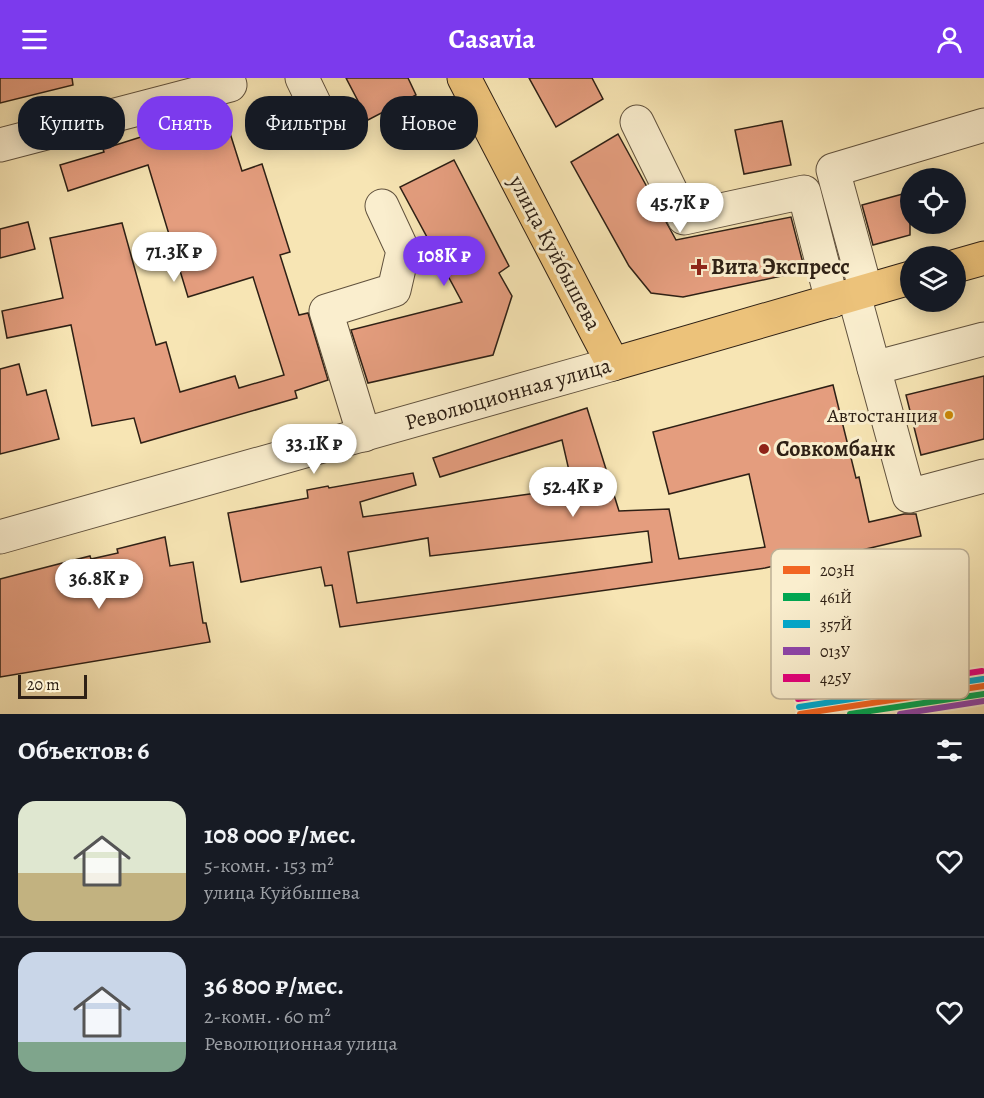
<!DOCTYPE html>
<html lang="ru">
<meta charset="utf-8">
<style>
body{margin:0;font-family:Alegreya,serif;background:#242831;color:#f1f3f6;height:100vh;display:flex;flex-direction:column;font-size:22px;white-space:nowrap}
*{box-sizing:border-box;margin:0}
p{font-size:20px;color:#9ea1a6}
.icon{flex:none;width:33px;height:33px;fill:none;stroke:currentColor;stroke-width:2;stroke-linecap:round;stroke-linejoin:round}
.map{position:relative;height:636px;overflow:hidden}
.details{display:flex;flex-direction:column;background:#171b24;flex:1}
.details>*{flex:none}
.guide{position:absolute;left:18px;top:18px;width:600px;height:54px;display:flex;gap:12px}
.tools{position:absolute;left:900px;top:90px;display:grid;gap:12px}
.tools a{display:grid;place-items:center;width:66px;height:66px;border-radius:50%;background:#171b24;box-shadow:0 3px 15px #0003;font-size:30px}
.scale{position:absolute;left:18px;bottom:15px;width:69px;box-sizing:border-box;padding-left:6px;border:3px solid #2e2015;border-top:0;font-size:16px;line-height:21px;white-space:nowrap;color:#2e2015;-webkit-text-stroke:4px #faeece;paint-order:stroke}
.price{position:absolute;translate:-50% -51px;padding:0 14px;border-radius:21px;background:#fff;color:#222;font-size:20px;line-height:39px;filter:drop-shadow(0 2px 3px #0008)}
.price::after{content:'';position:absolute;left:50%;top:36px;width:18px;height:14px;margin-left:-9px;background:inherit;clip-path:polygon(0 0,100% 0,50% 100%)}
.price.selected{background:#7c3aed;color:#fff}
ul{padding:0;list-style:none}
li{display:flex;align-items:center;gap:18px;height:150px;padding:0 18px}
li+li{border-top:2px solid #363941}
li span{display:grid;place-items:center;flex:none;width:168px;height:120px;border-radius:18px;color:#555}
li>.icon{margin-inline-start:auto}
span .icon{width:72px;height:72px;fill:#fffc;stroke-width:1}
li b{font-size:26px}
h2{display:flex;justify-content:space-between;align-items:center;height:72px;padding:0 18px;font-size:26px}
.chip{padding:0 21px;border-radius:24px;background:#171b24;box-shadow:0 3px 15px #0003;font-size:21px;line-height:54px}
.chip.selected{background:#7c3aed;color:#fff}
header{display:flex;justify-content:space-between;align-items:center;height:78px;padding:0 18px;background:#7c3aed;color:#fff;font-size:27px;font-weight:700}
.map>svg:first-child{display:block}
.building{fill:#e49d7e;stroke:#2e2015;stroke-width:1.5;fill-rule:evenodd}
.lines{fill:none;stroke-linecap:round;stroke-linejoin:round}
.minor-casing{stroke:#60513d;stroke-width:35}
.major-casing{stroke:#2e2015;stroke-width:35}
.minor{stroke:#faeece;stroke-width:33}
.major{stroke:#ecc27a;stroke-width:33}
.rail-1-casing{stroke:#faeece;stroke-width:10}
.rail-2-casing{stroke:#faeece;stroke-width:10}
.rail-3-casing{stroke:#faeece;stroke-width:10}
.rail-4-casing{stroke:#faeece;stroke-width:10}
.rail-5-casing{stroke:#faeece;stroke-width:10}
.rail-1{stroke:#f26522;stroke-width:6}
.rail-2{stroke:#00a651;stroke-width:6}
.rail-3{stroke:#00a9ce;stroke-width:6}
.rail-4{stroke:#8e44ad;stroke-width:6}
.rail-5{stroke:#e5007d;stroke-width:6}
.poi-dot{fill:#8f2418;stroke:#faeece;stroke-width:2}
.bus-dot{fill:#cf8b04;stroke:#faeece;stroke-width:2}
.labels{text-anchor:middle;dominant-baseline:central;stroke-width:6;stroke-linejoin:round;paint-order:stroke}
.bus-label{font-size:20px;fill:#2e2015;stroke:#faeece;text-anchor:end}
.street-label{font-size:22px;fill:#2e2015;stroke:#faeece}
.poi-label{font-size:22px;font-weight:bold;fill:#2e2015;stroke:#faeece;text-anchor:start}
.key{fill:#faeece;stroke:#bdb096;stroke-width:1.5}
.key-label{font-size:16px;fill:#2e2015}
</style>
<header><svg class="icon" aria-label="menu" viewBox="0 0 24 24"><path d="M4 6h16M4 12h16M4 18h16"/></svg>Casavia<svg class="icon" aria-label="person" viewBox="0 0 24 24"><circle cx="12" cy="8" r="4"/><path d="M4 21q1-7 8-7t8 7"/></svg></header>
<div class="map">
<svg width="984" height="636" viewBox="0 0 984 636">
<rect width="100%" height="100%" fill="#f7e5b4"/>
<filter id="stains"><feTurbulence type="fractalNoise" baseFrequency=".00333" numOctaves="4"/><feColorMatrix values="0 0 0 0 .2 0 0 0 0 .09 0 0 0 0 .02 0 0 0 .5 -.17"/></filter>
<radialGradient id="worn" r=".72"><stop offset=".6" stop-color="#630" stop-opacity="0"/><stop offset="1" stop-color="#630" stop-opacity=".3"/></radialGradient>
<g class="building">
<polygon points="0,0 72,0 73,7 0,25"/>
<polygon points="346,0 408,0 416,17 368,42"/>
<polygon points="529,0 592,0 603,21 556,49"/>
<polygon points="223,33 242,93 262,86 290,174 280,177 299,237 308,235 328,302 295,313 297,320 141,365 134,340 92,348 71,247 7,260 2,233 63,220 50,160 122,145 156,267 166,264 180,314 235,298 239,310 284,297 253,199 188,219 148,87 68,113 60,87 104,74 103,71"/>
<polygon points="782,43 791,87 744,96 735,52"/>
<polygon points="618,56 676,162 791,139 805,193 683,219 651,215 629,188 571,84"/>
<polygon points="454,82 509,188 499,195 512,218 493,277 368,305 351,252 462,224 400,109"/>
<polygon points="910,114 910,157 873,167 862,127"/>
<polygon points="28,144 35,171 0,180 0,151"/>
<polygon points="19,286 27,317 46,312 59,361 0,376 0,291"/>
<polygon points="984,298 984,361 921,377 906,317"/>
<path d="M833,307L856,400L859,399L869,444L904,436H916L921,458L828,480L827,476L765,490L340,549L332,507L325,508L321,489L241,504L228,435L308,420L307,412L328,408L329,410L413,395L416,407L360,424L363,439L573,410L562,362L440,399L433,380L587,330L619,433L669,431L679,481L765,469L749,396L669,416L653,354ZM648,453L652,484L357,525L348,474L428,460L430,478Z"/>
<polygon points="165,459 170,488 193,484 203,545 206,545 210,564 0,599 0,501 90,478 91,481 118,475 117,471"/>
</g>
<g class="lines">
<g class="minor-casing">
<g id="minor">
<polyline points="302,0 315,27"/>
<polyline points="637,44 684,140 804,114 832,223"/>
<polyline points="0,67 230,7 228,0"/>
<polyline points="866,213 833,92 984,47"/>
<polyline points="854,217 909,418 984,398"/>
<polyline points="874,290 984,261"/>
<polyline points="364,357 326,233 394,212 403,173 382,128"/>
<polyline points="0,459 613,286"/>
</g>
</g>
<g class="major-casing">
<g id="major">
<polyline points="464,0 613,286 910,200"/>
<polyline points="956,188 984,180"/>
</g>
</g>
<use href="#minor" class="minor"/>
<use href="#major" class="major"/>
<g class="rail-1-casing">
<polyline id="rail-1" points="800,636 984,608"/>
</g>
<g class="rail-2-casing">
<polyline id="rail-2" points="850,636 984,616"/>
</g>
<g class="rail-3-casing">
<polyline id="rail-3" points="799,629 983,601"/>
</g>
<g class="rail-4-casing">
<polyline id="rail-4" points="900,636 984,623"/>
</g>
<g class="rail-5-casing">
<polyline id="rail-5" points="798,621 982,593"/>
</g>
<use href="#rail-1" class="rail-1"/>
<use href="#rail-2" class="rail-2"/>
<use href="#rail-3" class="rail-3"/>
<use href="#rail-4" class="rail-4"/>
<use href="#rail-5" class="rail-5"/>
</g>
<g class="poi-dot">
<path d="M696 180h6v6h6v6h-6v6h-6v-6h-6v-6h6z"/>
<circle cx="764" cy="371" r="6"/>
</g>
<circle class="bus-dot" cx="949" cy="337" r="5"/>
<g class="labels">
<g class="bus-label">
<text x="938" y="337">Автостанция</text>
</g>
<g class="street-label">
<text transform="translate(555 175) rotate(62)">улица Куйбышева</text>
<text transform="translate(508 316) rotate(-16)">Революционная улица</text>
</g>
<g class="poi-label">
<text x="711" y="189">Вита Экспресс</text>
<text x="776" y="371">Совкомбанк</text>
</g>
</g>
<rect x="771" y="471" width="198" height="150" rx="9" class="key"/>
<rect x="783" y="488" width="27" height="8" fill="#f26522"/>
<rect x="783" y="515" width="27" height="8" fill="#00a651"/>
<rect x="783" y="542" width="27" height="8" fill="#00a9ce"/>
<rect x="783" y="569" width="27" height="8" fill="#8e44ad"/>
<rect x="783" y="596" width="27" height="8" fill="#e5007d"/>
<g class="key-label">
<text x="820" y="498">203Н</text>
<text x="820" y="525">461Й</text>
<text x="820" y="552">357Й</text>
<text x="820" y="579">013У</text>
<text x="820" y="606">425У</text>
</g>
<rect width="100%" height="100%" filter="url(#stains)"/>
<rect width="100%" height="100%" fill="url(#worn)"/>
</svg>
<div class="tools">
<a><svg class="icon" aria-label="locate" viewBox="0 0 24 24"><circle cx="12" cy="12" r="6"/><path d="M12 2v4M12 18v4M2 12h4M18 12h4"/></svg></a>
<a><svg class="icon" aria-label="layers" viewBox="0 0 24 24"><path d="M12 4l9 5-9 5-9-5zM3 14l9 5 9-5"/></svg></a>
</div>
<div class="scale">20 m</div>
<b class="price" style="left:680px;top:156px">45.7K ₽</b>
<b class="price" style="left:174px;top:205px">71.3K ₽</b>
<b class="price selected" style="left:444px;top:209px">108K ₽</b>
<b class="price" style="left:314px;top:397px">33.1K ₽</b>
<b class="price" style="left:573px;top:440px">52.4K ₽</b>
<b class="price" style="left:99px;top:532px">36.8K ₽</b>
<div class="guide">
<a class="chip">Купить</a>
<a class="chip selected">Снять</a>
<a class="chip">Фильтры</a>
<a class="chip">Новое</a>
</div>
</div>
<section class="details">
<h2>Объектов: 6<svg class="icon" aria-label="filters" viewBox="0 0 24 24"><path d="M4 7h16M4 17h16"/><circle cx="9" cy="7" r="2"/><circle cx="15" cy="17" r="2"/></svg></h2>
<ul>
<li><span style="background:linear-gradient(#dfe7d0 60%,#c2b280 0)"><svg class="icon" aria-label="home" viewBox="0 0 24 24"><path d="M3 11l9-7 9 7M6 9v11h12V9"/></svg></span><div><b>108 000 ₽/мес.</b><p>5-комн. · 153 m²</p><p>улица Куйбышева</p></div><svg class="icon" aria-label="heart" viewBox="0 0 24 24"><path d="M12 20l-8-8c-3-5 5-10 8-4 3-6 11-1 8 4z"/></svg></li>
<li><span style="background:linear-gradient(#c9d6e8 75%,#7fa58c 0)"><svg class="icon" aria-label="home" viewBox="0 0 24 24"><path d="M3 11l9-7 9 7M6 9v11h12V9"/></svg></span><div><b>36 800 ₽/мес.</b><p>2-комн. · 60 m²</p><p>Революционная улица</p></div><svg class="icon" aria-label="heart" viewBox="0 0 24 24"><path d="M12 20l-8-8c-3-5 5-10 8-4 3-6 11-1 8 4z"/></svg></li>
</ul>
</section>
